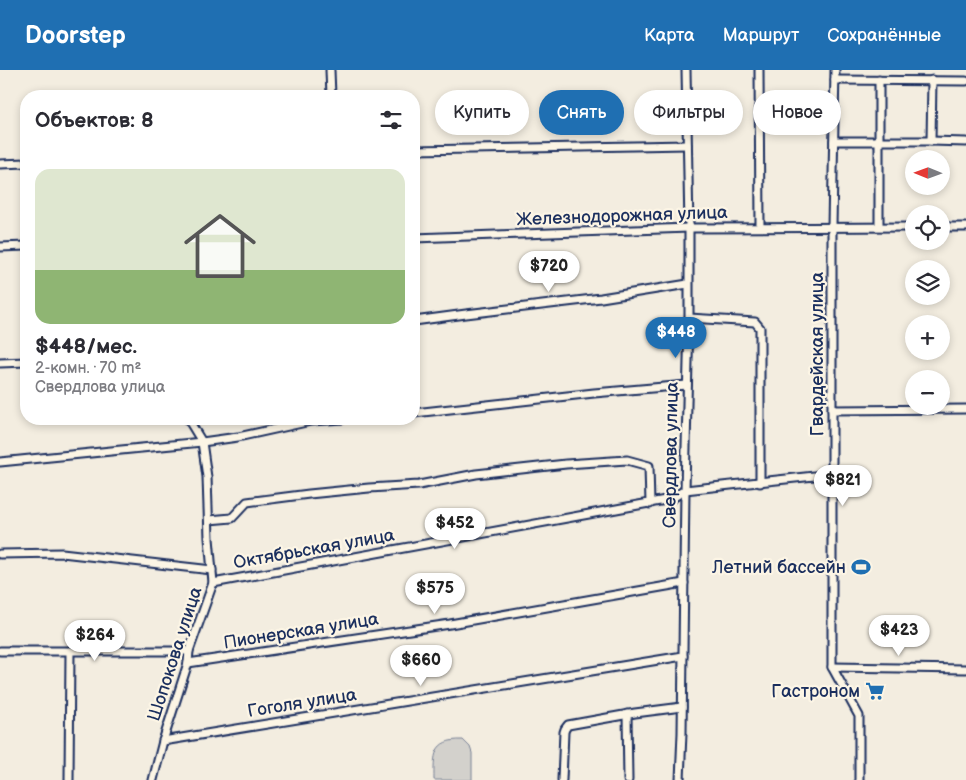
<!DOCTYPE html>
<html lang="ru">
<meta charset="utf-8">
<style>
body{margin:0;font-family:"Balsamiq Sans",sans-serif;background:#f2f2f3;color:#2b2b33;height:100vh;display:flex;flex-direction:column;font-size:19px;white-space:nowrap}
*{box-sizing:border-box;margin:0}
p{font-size:16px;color:#7c7c81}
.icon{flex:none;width:28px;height:28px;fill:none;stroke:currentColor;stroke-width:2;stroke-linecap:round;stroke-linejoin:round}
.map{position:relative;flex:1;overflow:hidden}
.panel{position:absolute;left:20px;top:20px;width:400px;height:335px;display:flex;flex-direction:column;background:#fff;border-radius:20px;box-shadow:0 2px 8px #0003}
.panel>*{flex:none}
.guide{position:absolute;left:435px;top:20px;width:455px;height:45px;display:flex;gap:10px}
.needle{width:32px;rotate:271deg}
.controls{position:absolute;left:905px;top:80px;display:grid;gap:10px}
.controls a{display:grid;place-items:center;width:45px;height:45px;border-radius:50%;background:#fff;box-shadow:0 2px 8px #0003;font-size:25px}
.price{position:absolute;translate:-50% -42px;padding:0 11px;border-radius:18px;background:#fff;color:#222;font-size:16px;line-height:32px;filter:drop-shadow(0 1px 2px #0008)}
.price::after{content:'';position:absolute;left:50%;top:30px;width:15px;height:11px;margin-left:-8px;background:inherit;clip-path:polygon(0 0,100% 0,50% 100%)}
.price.selected{background:#1f6fb2;color:#fff}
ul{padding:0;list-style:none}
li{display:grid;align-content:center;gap:10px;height:265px;padding:0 15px}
li span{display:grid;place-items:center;height:155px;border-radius:15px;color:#555}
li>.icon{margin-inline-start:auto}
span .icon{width:90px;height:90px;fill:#fffc;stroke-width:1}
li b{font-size:21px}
h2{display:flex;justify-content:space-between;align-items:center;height:60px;padding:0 15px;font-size:21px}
.pill{padding:0 18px;border-radius:22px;background:#fff;box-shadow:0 2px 8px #0003;font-size:18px;line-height:45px}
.pill.selected{background:#1f6fb2;color:#fff}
header{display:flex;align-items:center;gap:30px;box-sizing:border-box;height:70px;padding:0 25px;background:#1f6fb2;color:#fff}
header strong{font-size:24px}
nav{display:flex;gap:28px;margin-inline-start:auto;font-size:18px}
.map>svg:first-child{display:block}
.pitch{fill:#d3d1cc;stroke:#778095}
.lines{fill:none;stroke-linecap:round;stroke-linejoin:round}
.minor-casing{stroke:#1b2f5e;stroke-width:11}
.minor{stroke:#fcf5e5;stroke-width:7}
.labels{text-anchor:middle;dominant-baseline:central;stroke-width:4.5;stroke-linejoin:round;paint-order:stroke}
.street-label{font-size:18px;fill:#1b2f5e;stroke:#fcf5e5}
.poi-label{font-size:18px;fill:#1b2f5e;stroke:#fcf5e5;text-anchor:end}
</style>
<header>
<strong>Doorstep</strong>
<nav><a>Карта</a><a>Маршрут</a><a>Сохранённые</a></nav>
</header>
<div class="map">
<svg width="966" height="710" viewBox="0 0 966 710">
<rect width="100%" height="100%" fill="#f3ede0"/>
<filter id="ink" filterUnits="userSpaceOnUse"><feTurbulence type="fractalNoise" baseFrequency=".02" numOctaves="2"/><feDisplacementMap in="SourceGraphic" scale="10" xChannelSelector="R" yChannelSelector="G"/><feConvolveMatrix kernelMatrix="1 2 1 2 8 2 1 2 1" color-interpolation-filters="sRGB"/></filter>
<g filter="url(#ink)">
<path class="pitch" d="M463,670L470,677L472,683V710H434C434,686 432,669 463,670Z"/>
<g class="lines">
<g class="minor-casing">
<g id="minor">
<polyline points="330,0 331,26"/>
<polyline points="759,0 760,157"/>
<polyline points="835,0 832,156 832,597 859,646 859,710"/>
<polyline points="835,10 966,11"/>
<polyline points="834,71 931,71 966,72"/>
<polyline points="931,71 932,10"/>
<polyline points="414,80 687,75"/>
<polyline points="0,94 26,93"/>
<polyline points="879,156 879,10"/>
<polyline points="941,157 966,157"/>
<polyline points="414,168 689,158 914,157"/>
<polyline points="0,177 26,176"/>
<polyline points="689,248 755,252 760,258 760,413"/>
<polyline points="414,251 466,244 601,228 688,214"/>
<polyline points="0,293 26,292"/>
<polyline points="832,340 966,339"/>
<polyline points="414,343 594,323 687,315"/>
<polyline points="0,392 202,372 238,367 311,351 343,349"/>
<polyline points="209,450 232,448 247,432 309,424 369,418 419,415 476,404 566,394 627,390 649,396 650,434"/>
<polyline points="0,484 62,483 212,500"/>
<polyline points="213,513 671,429 685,420 833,404"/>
<polyline points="0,581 189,581"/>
<polyline points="188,593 450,554 684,513"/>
<polyline points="832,597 966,599"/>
<polyline points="627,644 628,710"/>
<polyline points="163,671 683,586"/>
<polyline points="69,710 70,581"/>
<polyline points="153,710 163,671 188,593 189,581 213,513 209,468 207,407 202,372 188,349"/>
<polyline points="562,710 564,662 565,659 568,655 635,643 682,637"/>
<polyline points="680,710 682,663 685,420 689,248 689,158 686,0"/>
</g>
</g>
<use href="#minor" class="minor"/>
</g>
</g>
<defs>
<g id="stadium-bare" transform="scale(1.5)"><path d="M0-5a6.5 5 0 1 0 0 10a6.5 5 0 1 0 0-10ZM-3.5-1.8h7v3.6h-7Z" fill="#1f6fb2" stroke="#fcf5e5" stroke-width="2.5" paint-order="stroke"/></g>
<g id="supermarket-bare" transform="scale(1.5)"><path d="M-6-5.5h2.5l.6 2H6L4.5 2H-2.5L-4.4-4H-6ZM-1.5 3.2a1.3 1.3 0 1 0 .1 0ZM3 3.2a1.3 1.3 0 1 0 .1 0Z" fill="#1f6fb2" stroke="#fcf5e5" stroke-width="2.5" paint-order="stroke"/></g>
</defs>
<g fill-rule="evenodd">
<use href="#stadium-bare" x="861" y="497"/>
<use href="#supermarket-bare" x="875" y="621"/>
</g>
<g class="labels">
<g class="street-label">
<text transform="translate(622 146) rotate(-2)">Железнодорожная улица</text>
<text transform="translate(817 284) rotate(-90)">Гвардейская улица</text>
<text transform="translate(671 385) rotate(-89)">Свердлова улица</text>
<text transform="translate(314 479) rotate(-10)">Октябрьская улица</text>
<text transform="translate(301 561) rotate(-9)">Пионерская улица</text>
<text transform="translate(175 584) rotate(-72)">Шопокова улица</text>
<text transform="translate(302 633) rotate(-9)">Гоголя улица</text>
</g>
<g class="poi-label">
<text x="846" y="497">Летний бассейн</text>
<text x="860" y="621">Гастроном</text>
</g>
</g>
</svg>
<div class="controls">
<a><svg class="needle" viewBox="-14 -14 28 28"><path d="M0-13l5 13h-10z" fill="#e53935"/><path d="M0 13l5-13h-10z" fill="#7c7c81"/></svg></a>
<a><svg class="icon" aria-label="locate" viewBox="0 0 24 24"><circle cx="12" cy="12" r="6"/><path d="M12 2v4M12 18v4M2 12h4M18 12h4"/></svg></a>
<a><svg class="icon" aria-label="layers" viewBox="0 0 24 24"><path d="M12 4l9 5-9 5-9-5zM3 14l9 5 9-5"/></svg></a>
<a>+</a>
<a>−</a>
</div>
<b class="price" style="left:549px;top:223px">$720</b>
<b class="price selected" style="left:676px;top:289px">$448</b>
<b class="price" style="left:843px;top:437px">$821</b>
<b class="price" style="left:455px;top:480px">$452</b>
<b class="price" style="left:435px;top:545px">$575</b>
<b class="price" style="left:899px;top:587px">$423</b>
<b class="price" style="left:95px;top:592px">$264</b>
<b class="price" style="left:421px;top:617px">$660</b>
<div class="guide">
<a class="pill">Купить</a>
<a class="pill selected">Снять</a>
<a class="pill">Фильтры</a>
<a class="pill">Новое</a>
</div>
<section class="panel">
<h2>Объектов: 8<svg class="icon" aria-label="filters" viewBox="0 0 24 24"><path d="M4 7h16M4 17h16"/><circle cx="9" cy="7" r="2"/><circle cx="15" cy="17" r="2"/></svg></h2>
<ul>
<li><span style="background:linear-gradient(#dfe7d0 65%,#8fb573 0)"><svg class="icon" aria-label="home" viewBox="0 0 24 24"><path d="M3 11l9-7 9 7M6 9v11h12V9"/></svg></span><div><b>$448/мес.</b><p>2-комн. · 70 m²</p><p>Свердлова улица</p></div></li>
</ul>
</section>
</div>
